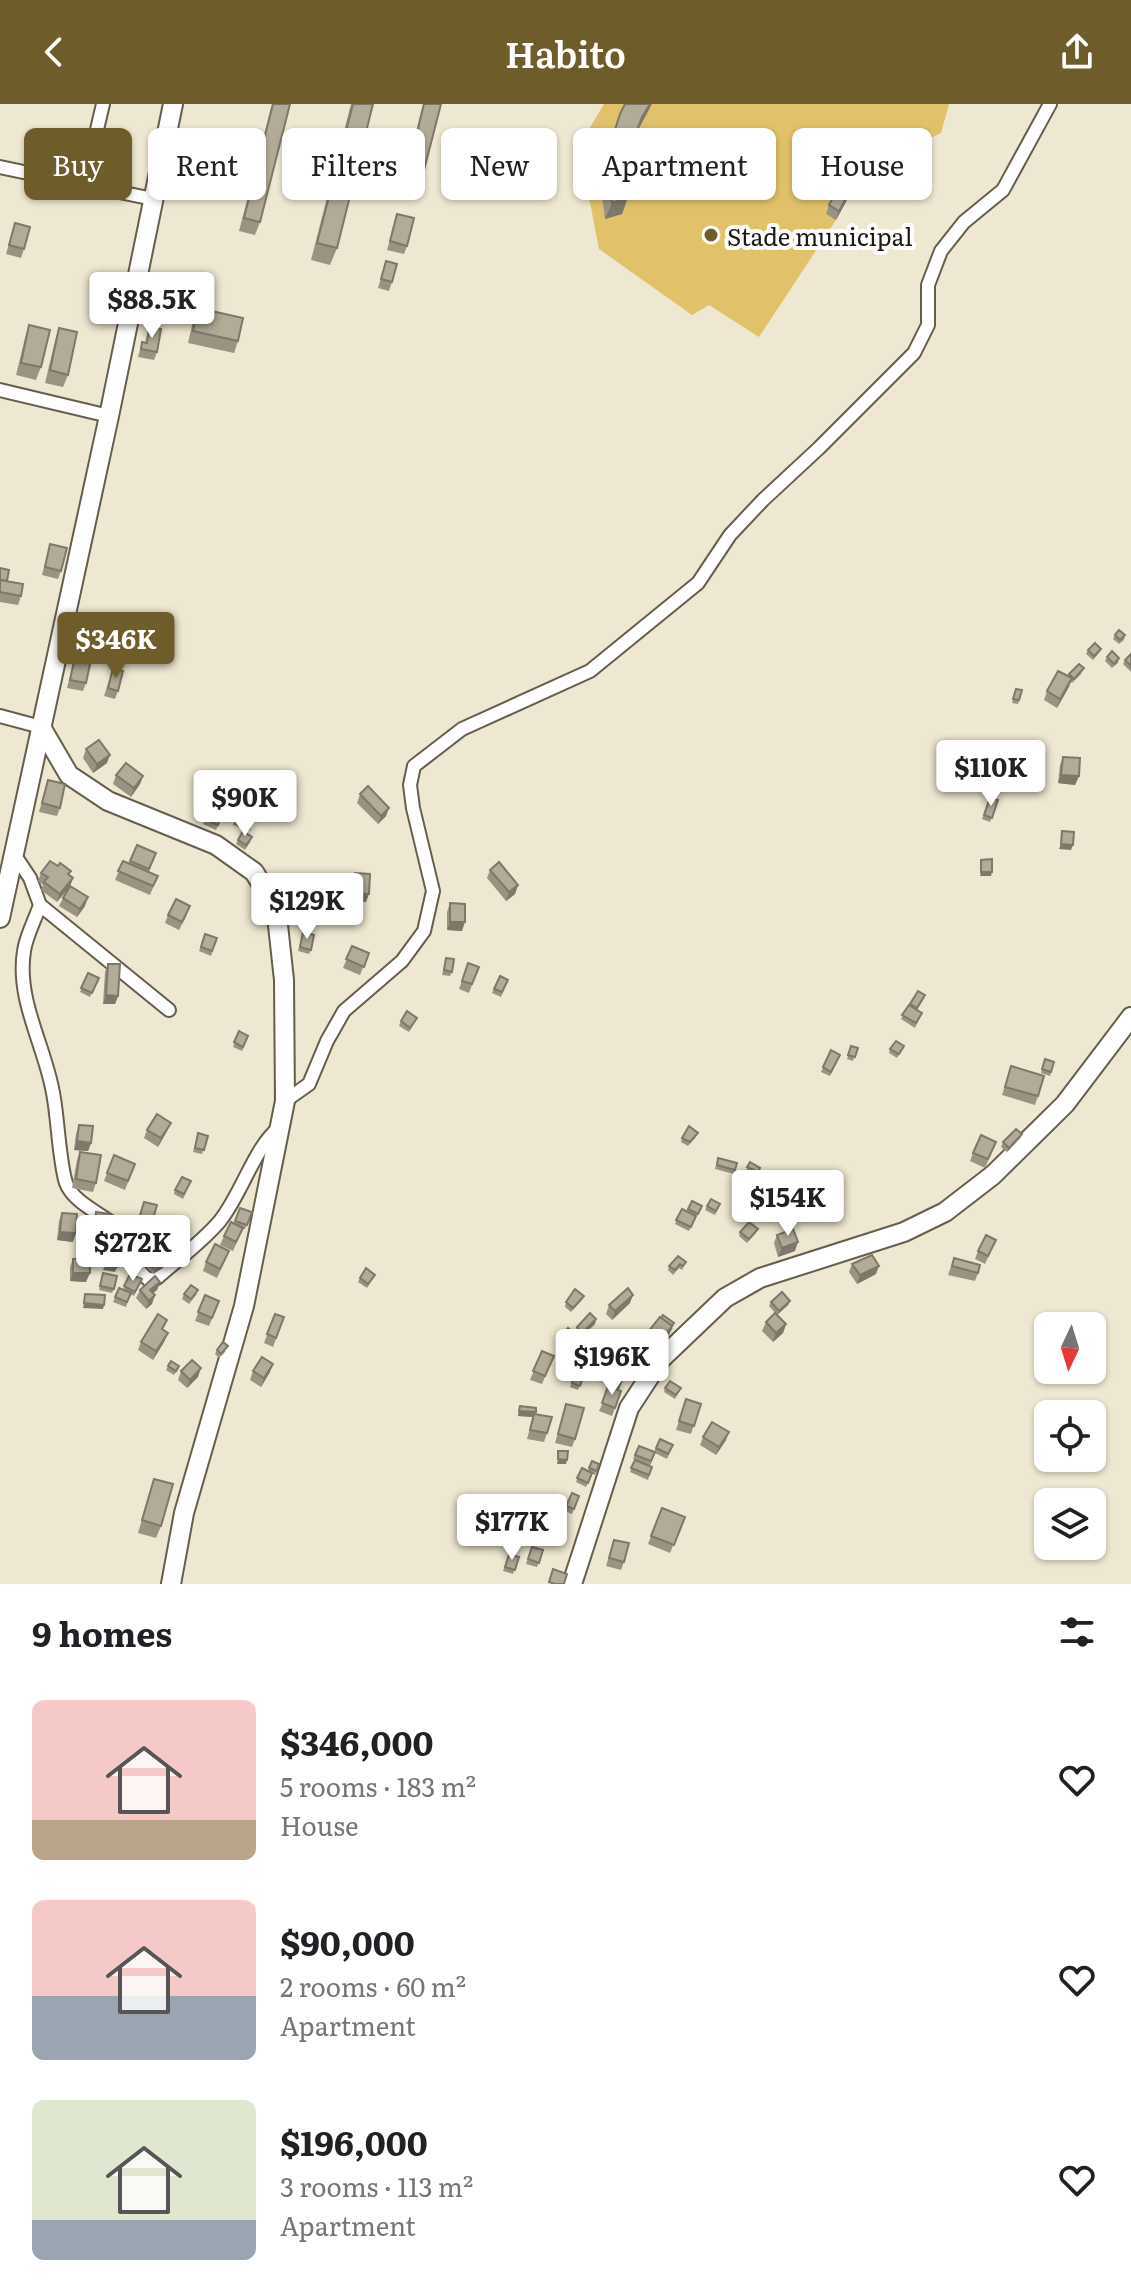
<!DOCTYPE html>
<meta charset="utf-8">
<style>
body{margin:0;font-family:Literata,serif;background:#f2f2f2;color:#202124;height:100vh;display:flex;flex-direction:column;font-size:30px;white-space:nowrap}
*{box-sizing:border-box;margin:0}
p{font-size:26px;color:#757577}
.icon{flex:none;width:44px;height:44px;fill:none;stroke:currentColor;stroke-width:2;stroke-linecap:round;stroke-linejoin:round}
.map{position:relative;height:1480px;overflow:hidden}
.details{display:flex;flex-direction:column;background:#fff;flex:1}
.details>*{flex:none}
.hud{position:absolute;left:24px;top:24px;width:1084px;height:72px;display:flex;gap:16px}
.needle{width:52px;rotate:184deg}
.controls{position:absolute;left:1034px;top:1208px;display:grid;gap:16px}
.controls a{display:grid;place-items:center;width:72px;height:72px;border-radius:12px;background:#fff;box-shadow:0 2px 6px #0004;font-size:40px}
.price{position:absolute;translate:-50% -68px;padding:0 18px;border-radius:8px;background:#fff;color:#222;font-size:26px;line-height:52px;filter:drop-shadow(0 2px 4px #0008)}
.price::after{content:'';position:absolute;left:50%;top:48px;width:24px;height:18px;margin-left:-12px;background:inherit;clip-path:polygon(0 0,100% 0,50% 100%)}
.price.current{background:#6e5c2a;color:#fff}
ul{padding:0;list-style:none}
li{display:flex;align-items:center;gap:24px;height:200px;padding:0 32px}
li span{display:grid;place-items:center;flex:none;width:224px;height:160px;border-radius:12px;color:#555}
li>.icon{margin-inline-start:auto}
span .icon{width:96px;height:96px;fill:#fffc;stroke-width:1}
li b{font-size:34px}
h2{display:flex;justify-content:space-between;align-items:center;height:96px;padding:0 32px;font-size:34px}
.pill{padding:0 28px;border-radius:12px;background:#fff;box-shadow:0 2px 6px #0004;font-size:28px;line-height:72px}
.pill.current{background:#6e5c2a;color:#fff}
header{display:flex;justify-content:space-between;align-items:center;height:104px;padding:0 32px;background:#6e5c2a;color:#fff;font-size:36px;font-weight:600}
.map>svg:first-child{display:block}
.green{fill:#e1c26a}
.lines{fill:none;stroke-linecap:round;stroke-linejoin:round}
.street-casing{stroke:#655e4c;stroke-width:16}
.secondary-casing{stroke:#655e4c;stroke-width:22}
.street{stroke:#fff;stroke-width:12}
.secondary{stroke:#fff;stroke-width:18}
.wall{fill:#999382}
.shaded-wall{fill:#7d786a}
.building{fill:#b2ab97;stroke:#7d786a;stroke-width:2}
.poi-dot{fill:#6e5c2a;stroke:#fff;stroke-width:3}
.labels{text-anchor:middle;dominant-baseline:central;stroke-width:8;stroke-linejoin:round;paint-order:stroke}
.poi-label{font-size:24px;fill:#1d1a12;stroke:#fff;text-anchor:start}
</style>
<header><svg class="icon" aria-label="back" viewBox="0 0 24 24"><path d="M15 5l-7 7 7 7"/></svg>Habito<svg class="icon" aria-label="share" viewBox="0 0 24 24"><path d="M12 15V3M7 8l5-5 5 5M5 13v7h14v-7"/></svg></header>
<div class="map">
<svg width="1131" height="1480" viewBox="0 0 1131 1480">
<rect width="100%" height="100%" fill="#eee7d1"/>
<polygon class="green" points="604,0 949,0 941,29 861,70 836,116 759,233 709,201 692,211 599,145 579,42"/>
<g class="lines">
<g class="street-casing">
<g id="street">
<polyline points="0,63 153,95"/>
<polyline points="84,81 103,0"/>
<polyline points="0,286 109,312"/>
<polyline points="0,612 41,623"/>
<path d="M14,750L30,774L40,801C35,816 26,832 24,847C16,896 45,942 53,989C58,1014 59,1057 66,1079C75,1103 113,1113 129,1135C140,1150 126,1158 149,1176L157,1174C177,1156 201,1139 219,1118C241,1092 255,1041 280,1023"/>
<polyline points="40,801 169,906"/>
<polyline points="285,997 309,980 327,937 344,907 402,857 424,827 433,787 413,704 410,681 414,662 462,625 590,567 698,479 730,431 763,396 819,344 914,249 928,221 928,181 941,147 964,118 1003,86 1050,0"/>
</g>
</g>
<g class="secondary-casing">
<g id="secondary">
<polyline points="41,623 69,671 108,697 216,741 254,768 276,803 284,876 285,997 244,1202 184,1409 171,1480"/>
<polyline points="0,814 109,312 173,0"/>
<polyline points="572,1480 629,1304 661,1255 725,1194 760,1174 904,1128 945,1108 993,1071 1065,1000 1131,913"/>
</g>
</g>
<use href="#street" class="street"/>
<use href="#secondary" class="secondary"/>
</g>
<g class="wall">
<polygon points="272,0 290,0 260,118 255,131 239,127"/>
<polygon points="351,0 373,0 337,144 330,161 311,156"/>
<polygon points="423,0 441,0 422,74 417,86 402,82"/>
<polygon points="620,10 636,30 632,42 627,71 628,93 622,110 605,115 601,85 605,55"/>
<polygon points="864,61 861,70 836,116 826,110 829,101"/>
<polygon points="397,110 407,142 404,150 387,146"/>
<polygon points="15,119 24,145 21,154 6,150"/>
<polygon points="386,157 392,178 389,187 378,184"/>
<polygon points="198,204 238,237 234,249 188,239 193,217"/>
<polygon points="29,221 41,263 36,276 16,271 25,234"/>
<polygon points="149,223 157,248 154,256 138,253 142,238 145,239"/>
<polygon points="59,224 68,271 63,283 45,279 55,237"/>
<polygon points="50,440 61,467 58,475 42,471"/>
<polygon points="0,464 7,477 21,492 18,501 0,498"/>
<polygon points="1115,531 1125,531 1124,536 1119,540 1113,535"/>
<polygon points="1101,545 1099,549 1093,556 1086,550 1088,546"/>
<polygon points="76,548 86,579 83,587 67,584"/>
<polygon points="1131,550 1131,568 1123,560 1125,556"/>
<polygon points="1107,553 1119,554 1118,559 1112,564 1105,557"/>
<polygon points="113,564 118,587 115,595 104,592"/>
<polygon points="1082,569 1072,579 1071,578 1057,604 1044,596 1047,587 1068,572 1069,570"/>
<polygon points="1016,585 1022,586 1018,600 1012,599"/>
<polygon points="86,645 107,659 93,669 83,654"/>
<polygon points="1063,653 1079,672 1075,681 1058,679 1060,661"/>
<polygon points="116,671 143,672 140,680 131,693 113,680"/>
<polygon points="48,676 60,704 57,712 39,708"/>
<polygon points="360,690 386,712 378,720 357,699"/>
<polygon points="990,694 998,696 990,718 982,715"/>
<polygon points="240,700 257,705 250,727 233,721"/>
<polygon points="208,710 220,715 216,726 203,720"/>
<polygon points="238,736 251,737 245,746 236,740"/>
<polygon points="137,741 156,749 149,768 158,772 150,791 115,776 123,757 129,759"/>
<polygon points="490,766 518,781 515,790 506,797 487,774"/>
<polygon points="41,769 69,771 73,774 70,782 57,798 41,786 43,781 38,777"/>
<polygon points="355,769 366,798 351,797 352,777"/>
<polygon points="63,794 85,802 77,813 59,802"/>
<polygon points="450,799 462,827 447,826 447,808"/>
<polygon points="168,811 187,811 179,826 165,819"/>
<polygon points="303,828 311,846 309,850 298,847"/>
<polygon points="205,830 217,834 211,852 199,847"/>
<polygon points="352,842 369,849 360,871 343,864"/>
<polygon points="446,854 452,868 450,872 442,871"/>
<polygon points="468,859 479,863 469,889 459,885"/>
<polygon points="108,860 118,892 115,900 103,900 105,868"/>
<polygon points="88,869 99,874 90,893 80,888"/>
<polygon points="500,872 508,876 501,893 492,889"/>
<polygon points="918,887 923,896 917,906 922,909 915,924 901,915"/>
<polygon points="417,914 409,928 399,922 401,917"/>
<polygon points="239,927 248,932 242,947 233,943"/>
<polygon points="851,942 858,944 853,957 847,955"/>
<polygon points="904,942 897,954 889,949 890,945"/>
<polygon points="831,946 840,951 830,972 821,968"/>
<polygon points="1045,955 1054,958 1050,972 1041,969"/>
<polygon points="1011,962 1038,992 1035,1001 1002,991"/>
<polygon points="171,1019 167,1027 158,1043 144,1034 147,1026"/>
<polygon points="79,1021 91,1039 88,1047 74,1046 76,1030"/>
<polygon points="198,1029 208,1032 202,1050 193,1048"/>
<polygon points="1022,1030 1020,1034 1007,1048 1001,1043 1003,1038"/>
<polygon points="696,1033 688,1042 681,1038 682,1034"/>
<polygon points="996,1038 985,1064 970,1057 973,1049"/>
<polygon points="80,1048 96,1079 93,1088 72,1084 77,1056"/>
<polygon points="114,1051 135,1060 125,1086 104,1077"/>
<polygon points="718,1054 737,1059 734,1070 715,1065"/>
<polygon points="750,1058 760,1064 757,1072 746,1067"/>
<polygon points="191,1077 183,1095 174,1090 175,1086"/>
<polygon points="711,1095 720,1100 715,1111 705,1106"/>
<polygon points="692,1097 702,1102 689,1127 675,1120 682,1105 687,1107"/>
<polygon points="144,1098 151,1122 148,1130 135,1127"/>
<polygon points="240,1104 252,1108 245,1125 243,1125 233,1147 220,1141 224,1132 234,1119"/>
<polygon points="96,1108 105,1142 91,1140 93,1117"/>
<polygon points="62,1109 73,1138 57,1136 59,1117"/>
<polygon points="758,1125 756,1129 747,1139 739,1132 740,1128"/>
<polygon points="777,1131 795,1147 778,1153 774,1139"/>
<polygon points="996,1136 985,1160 975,1155 978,1147"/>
<polygon points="954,1154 978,1169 975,1177 948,1171"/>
<polygon points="73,1155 86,1178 70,1177 70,1163"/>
<polygon points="226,1155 217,1174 203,1167 206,1158"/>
<polygon points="148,1157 164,1159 163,1164 153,1170 146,1161"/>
<polygon points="686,1158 682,1166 679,1164 673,1171 668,1166 669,1162"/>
<polygon points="852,1160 876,1170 857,1180 849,1168"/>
<polygon points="130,1170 142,1175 134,1192 130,1190 126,1203 113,1198 119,1184 123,1186"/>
<polygon points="375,1171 367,1184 358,1178 360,1174"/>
<polygon points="102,1173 114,1185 112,1189 99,1186"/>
<polygon points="160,1178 157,1186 153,1189 152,1200 146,1205 136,1194 140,1186"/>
<polygon points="184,1190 197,1190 189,1200 182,1195"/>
<polygon points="205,1191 219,1197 209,1222 195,1217"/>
<polygon points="584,1192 582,1196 571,1208 565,1203 566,1198"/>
<polygon points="790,1197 788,1201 777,1211 769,1202 771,1198"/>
<polygon points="630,1199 612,1216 606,1210 609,1201"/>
<polygon points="275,1210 284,1213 273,1243 264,1239"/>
<polygon points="596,1215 595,1220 581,1233 575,1227 577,1223"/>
<polygon points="766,1218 786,1220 783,1229 773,1238 762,1227"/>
<polygon points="673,1224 657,1246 645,1237 648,1228"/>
<polygon points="163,1226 168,1229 164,1238 153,1256 138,1246 141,1238"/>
<polygon points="564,1229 575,1236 571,1241 562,1233"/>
<polygon points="217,1246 226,1247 219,1254 215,1250"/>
<polygon points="542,1247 554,1252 542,1280 530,1276"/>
<polygon points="168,1262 177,1267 174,1271 166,1266"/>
<polygon points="576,1265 585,1268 578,1286 570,1283"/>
<polygon points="181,1267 198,1273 187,1284 178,1276"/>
<polygon points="253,1267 270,1268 261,1283 250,1276"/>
<polygon points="617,1268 618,1286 621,1287 612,1312 599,1307"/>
<polygon points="665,1284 681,1284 675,1295 664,1288"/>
<polygon points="686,1295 701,1300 691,1330 676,1326"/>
<polygon points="566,1300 575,1335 572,1343 555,1339"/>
<polygon points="520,1302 535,1310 547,1329 544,1338 527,1335 533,1313 518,1312"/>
<polygon points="703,1333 726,1336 716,1351 700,1341"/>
<polygon points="660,1335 673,1341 667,1355 655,1349 650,1362 633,1355 639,1342 654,1348"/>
<polygon points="635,1356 652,1363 648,1376 630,1368"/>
<polygon points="592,1357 599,1360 595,1371 592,1370 586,1383 576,1378 582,1364 588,1367"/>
<polygon points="154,1375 161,1422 156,1434 138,1429"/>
<polygon points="572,1389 579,1392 572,1410 565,1407"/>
<polygon points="662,1404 685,1413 670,1449 648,1440"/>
<polygon points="614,1436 624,1458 621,1466 606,1462"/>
<polygon points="532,1443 543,1446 537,1463 526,1460"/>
<polygon points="509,1450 519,1453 513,1470 503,1467"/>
</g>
<g class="shaded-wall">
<polygon points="650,0 652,0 636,30 642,13"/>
<polygon points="864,61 861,70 836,116 839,107"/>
<polygon points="628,93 622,110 605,115 612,99"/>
<polygon points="1072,574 1069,583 1057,604 1060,595"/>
<polygon points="110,651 107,659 93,669 97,660"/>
<polygon points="982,658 990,659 989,663 981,662"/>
<polygon points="1061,671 1079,672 1075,681 1058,679"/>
<polygon points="143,672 140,680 131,693 134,684"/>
<polygon points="389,704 386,712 378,720 381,712"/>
<polygon points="1061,740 1073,741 1071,746 1059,745"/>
<polygon points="981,768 992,768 991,772 980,772"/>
<polygon points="73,774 70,782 57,798 60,790"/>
<polygon points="518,781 515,790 506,797 509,788"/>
<polygon points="354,789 369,790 366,798 351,797"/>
<polygon points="88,793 85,802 77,813 80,805"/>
<polygon points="450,818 465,818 462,827 447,826"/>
<polygon points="106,891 118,892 115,900 103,900"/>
<polygon points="171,1019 167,1027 158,1043 161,1034"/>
<polygon points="1022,1030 1020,1034 1007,1048 1009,1044"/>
<polygon points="77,1037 91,1039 88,1047 74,1046"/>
<polygon points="60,1128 76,1129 73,1138 57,1136"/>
<polygon points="94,1132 108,1133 105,1142 91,1140"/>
<polygon points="798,1138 795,1147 778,1153 782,1144"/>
<polygon points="164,1159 163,1164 153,1170 155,1166"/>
<polygon points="105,1162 117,1163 115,1168 103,1166"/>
<polygon points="879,1162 876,1170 857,1180 860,1171"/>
<polygon points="73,1169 90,1169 86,1178 70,1177"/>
<polygon points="160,1178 157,1186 147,1194 150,1186"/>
<polygon points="155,1191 152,1200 146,1205 149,1197"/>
<polygon points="633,1191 630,1199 612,1216 615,1207"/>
<polygon points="790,1197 788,1201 777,1211 779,1207"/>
<polygon points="84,1199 104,1201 103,1205 83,1204"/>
<polygon points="596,1215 595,1220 581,1233 582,1229"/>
<polygon points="674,1219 669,1231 657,1246 660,1237"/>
<polygon points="786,1220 783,1229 773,1238 776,1229"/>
<polygon points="168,1229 164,1238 153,1256 156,1247"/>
<polygon points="273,1260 270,1268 261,1283 264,1274"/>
<polygon points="201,1264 198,1273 187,1284 190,1276"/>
<polygon points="519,1307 536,1308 534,1313 518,1312"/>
<polygon points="729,1328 726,1336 716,1351 719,1343"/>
<polygon points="558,1355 567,1356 566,1360 557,1360"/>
</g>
<g class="building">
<polygon points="273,0 290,0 260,118 244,114"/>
<polygon points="353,0 373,0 337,144 317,139"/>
<polygon points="424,0 441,0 422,74 407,70"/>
<polygon points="625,0 650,0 642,13 632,39 627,71 628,93 612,99 607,68 611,38 620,10"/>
<polygon points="854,55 864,61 839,107 829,101"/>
<polygon points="397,110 414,114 407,142 390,137"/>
<polygon points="15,119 30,123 24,145 9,141"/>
<polygon points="386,157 397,160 392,178 381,175"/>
<polygon points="198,204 243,214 238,237 193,227"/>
<polygon points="29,221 50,226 41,263 21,259"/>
<polygon points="149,223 161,225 157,248 141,245 142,238 147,239"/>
<polygon points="59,224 77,228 68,271 50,266"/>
<polygon points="50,440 67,444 61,467 45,463"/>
<polygon points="0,464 9,466 7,477 0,476"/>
<polygon points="0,476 23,480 21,492 0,488"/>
<polygon points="1119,526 1125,531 1120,536 1115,531"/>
<polygon points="1095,539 1101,545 1094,552 1088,546"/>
<polygon points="1112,547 1119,554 1114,560 1107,553"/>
<polygon points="76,548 92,551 86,579 70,576"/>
<polygon points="1131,550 1131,562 1125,556"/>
<polygon points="1079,560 1084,564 1074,575 1069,570"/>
<polygon points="113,564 123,567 118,587 108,584"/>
<polygon points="1058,567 1072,574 1060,595 1047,587"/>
<polygon points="1016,585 1022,586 1019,596 1013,595"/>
<polygon points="99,636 110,651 97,660 86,645"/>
<polygon points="984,645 992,646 990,659 982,658"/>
<polygon points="1063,653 1080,654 1079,672 1061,671"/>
<polygon points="126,659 143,672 134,684 116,671"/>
<polygon points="48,676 65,680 60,704 42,699"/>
<polygon points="368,682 389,704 381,712 360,690"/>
<polygon points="990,694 998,696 992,714 984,711"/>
<polygon points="240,700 257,705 253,718 236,713"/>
<polygon points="208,710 220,715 218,721 205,715"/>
<polygon points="243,727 252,733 246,741 238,736"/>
<polygon points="1062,727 1074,728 1073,741 1061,740"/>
<polygon points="137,741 156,749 149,765 130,757"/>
<polygon points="992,755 992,768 981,768 981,756"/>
<polygon points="50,757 58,762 60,759 71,767 68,770 73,774 60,790 44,778 48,773 41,769"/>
<polygon points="123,757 158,772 153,782 118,767"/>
<polygon points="499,758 518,781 509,788 490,766"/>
<polygon points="355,769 370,770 369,790 354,789"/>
<polygon points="70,782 88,793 80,805 63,794"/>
<polygon points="176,795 190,802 182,818 168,811"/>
<polygon points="450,799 465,800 465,818 450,818"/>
<polygon points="303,828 314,831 311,846 300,843"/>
<polygon points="205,830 217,834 212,847 201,843"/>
<polygon points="352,842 369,849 364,863 346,855"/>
<polygon points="446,854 454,855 452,868 444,866"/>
<polygon points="468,859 479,863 472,880 462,877"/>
<polygon points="108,860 120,860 118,892 106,891"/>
<polygon points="88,869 99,874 92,889 81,884"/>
<polygon points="500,872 508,876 502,888 494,885"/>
<polygon points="918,887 925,891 917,904 910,900"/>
<polygon points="909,901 922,909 916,919 902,911"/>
<polygon points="407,907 417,914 410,924 401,917"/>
<polygon points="239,927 248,932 243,943 234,938"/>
<polygon points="896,937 904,942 899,950 890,945"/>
<polygon points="851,942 858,944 855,953 848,951"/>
<polygon points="831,946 840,951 831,968 823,963"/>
<polygon points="1045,955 1054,958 1051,968 1042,965"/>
<polygon points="1011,962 1044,972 1038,992 1005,983"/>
<polygon points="157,1010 171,1019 161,1034 147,1026"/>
<polygon points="79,1021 93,1022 91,1039 77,1037"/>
<polygon points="689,1022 698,1029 690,1038 682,1034"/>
<polygon points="1016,1025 1022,1030 1009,1044 1003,1038"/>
<polygon points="198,1029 208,1032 204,1046 195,1044"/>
<polygon points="981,1031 996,1038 988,1055 973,1049"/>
<polygon points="80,1048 101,1051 96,1079 76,1075"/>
<polygon points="114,1051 135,1060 128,1077 107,1069"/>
<polygon points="718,1054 737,1059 735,1066 717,1061"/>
<polygon points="750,1058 760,1064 758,1068 747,1063"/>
<polygon points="182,1073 191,1077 184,1090 175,1086"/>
<polygon points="711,1095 720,1100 716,1107 707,1102"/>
<polygon points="692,1097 702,1102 698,1110 688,1105"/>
<polygon points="144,1098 157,1101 151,1122 138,1118"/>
<polygon points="240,1104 252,1108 247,1121 235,1117"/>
<polygon points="682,1105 696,1112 691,1123 676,1116"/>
<polygon points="96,1108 110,1110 108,1133 94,1132"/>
<polygon points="62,1109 77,1110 76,1129 60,1128"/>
<polygon points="231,1118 243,1124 236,1138 224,1132"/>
<polygon points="749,1118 758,1125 749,1135 740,1128"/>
<polygon points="793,1125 798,1138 782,1144 777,1131"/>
<polygon points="986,1131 996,1136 988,1152 978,1147"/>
<polygon points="215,1140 229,1147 220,1165 206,1158"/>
<polygon points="106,1149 118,1150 117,1163 105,1162"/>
<polygon points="158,1150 164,1159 155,1166 148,1157"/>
<polygon points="872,1151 879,1162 860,1171 852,1160"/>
<polygon points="678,1152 686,1158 683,1162 680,1160 675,1166 669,1162"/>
<polygon points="954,1154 980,1161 978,1169 952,1162"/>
<rect x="73" y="1155" width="17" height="14"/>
<polygon points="366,1164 375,1171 368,1180 360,1174"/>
<polygon points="103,1169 117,1172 114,1185 100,1182"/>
<polygon points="130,1170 142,1175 135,1188 124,1182"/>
<polygon points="155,1172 160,1178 150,1186 155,1191 149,1197 140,1186"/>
<polygon points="191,1181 198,1186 191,1195 184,1190"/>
<polygon points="119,1184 131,1189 127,1198 115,1193"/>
<polygon points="628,1184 633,1191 615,1207 609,1201"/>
<polygon points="575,1185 584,1192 573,1204 566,1198"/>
<polygon points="782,1188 790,1197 779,1207 771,1198"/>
<polygon points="85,1190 105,1191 104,1201 84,1199"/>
<polygon points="205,1191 219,1197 212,1214 198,1208"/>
<polygon points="590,1209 596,1215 582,1229 577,1223"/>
<polygon points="775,1209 786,1220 776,1229 766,1218"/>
<polygon points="158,1210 167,1216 162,1225 168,1229 156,1247 141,1238"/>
<polygon points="275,1210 284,1213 276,1234 267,1230"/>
<polygon points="663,1211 674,1219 671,1223 672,1222 661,1214"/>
<polygon points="660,1213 672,1222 660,1237 648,1228"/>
<polygon points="568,1224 577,1232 573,1237 564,1229"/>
<polygon points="223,1238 228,1242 221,1250 217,1246"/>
<polygon points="542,1247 554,1252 545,1272 533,1267"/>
<polygon points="262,1253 273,1260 264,1274 253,1267"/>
<polygon points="192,1256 201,1264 190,1276 181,1267"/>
<polygon points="171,1257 179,1262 176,1267 168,1262"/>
<polygon points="576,1265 585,1268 580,1282 572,1279"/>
<polygon points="617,1268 624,1271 618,1285 610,1281"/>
<polygon points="670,1277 681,1284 676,1291 665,1284"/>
<polygon points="608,1282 621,1287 615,1304 602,1299"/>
<polygon points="686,1295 701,1300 694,1322 679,1317"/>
<polygon points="566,1300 584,1304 575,1335 558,1330"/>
<polygon points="520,1302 536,1304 536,1308 519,1307"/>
<polygon points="534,1310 552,1313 547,1329 530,1326"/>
<polygon points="712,1318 729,1328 719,1343 703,1333"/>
<polygon points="660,1335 673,1341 668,1350 656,1344"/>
<polygon points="639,1342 655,1348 651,1357 635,1351"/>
<polygon points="558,1347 568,1347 567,1356 558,1355"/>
<polygon points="635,1356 652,1363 649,1371 631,1364"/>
<polygon points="592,1357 599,1360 597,1367 589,1364"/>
<polygon points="582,1364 592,1369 588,1379 577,1374"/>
<polygon points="154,1375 173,1380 161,1422 142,1416"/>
<polygon points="572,1389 579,1392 574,1405 566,1402"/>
<polygon points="662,1404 685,1413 674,1441 651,1432"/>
<polygon points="614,1436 629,1439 624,1458 609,1454"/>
<polygon points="532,1443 543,1446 539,1459 528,1455"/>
<polygon points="509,1450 519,1453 515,1466 505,1463"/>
<polygon points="553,1465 567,1470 564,1480 555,1480 549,1478"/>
</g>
<circle class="poi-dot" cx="711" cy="131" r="8"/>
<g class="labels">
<g class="poi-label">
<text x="727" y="131">Stade municipal</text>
</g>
</g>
</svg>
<div class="controls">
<a><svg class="needle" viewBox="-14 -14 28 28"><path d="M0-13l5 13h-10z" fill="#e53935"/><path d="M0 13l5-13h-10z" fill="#757577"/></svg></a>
<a><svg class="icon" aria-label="locate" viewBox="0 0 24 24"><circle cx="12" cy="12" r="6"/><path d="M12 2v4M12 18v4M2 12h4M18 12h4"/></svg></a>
<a><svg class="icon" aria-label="layers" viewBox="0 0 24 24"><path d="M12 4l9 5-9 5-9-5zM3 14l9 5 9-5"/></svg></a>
</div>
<b class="price" style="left:152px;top:236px">$88.5K</b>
<b class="price current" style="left:116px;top:576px">$346K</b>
<b class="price" style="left:991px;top:704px">$110K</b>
<b class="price" style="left:245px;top:734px">$90K</b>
<b class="price" style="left:307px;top:837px">$129K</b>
<b class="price" style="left:788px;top:1134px">$154K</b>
<b class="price" style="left:133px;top:1179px">$272K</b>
<b class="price" style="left:612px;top:1293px">$196K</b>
<b class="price" style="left:512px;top:1458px">$177K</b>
<div class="hud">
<a class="pill current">Buy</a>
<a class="pill">Rent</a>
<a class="pill">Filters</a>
<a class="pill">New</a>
<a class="pill">Apartment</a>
<a class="pill">House</a>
</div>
</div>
<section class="details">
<h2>9 homes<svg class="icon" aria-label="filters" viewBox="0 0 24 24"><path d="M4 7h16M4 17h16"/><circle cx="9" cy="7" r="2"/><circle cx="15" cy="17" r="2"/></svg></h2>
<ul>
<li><span style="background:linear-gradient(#f6c9c9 75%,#b9a48a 0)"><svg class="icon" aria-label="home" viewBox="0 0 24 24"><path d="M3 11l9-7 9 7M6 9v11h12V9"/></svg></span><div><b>$346,000</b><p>5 rooms · 183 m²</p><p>House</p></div><svg class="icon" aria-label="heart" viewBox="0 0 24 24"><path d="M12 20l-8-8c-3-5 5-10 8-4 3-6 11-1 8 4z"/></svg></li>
<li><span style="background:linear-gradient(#f6c9c9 60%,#9aa5b1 0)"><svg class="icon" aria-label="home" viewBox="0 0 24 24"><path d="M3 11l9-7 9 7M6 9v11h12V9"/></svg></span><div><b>$90,000</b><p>2 rooms · 60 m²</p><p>Apartment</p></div><svg class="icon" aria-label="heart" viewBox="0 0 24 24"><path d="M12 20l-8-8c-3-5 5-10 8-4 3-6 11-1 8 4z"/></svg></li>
<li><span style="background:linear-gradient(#dfe7d0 75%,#9aa5b1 0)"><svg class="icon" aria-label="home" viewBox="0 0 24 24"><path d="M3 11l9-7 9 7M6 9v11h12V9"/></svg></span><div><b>$196,000</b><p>3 rooms · 113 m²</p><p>Apartment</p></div><svg class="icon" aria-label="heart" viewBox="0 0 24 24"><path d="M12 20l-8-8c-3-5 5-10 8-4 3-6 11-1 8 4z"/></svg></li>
</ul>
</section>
